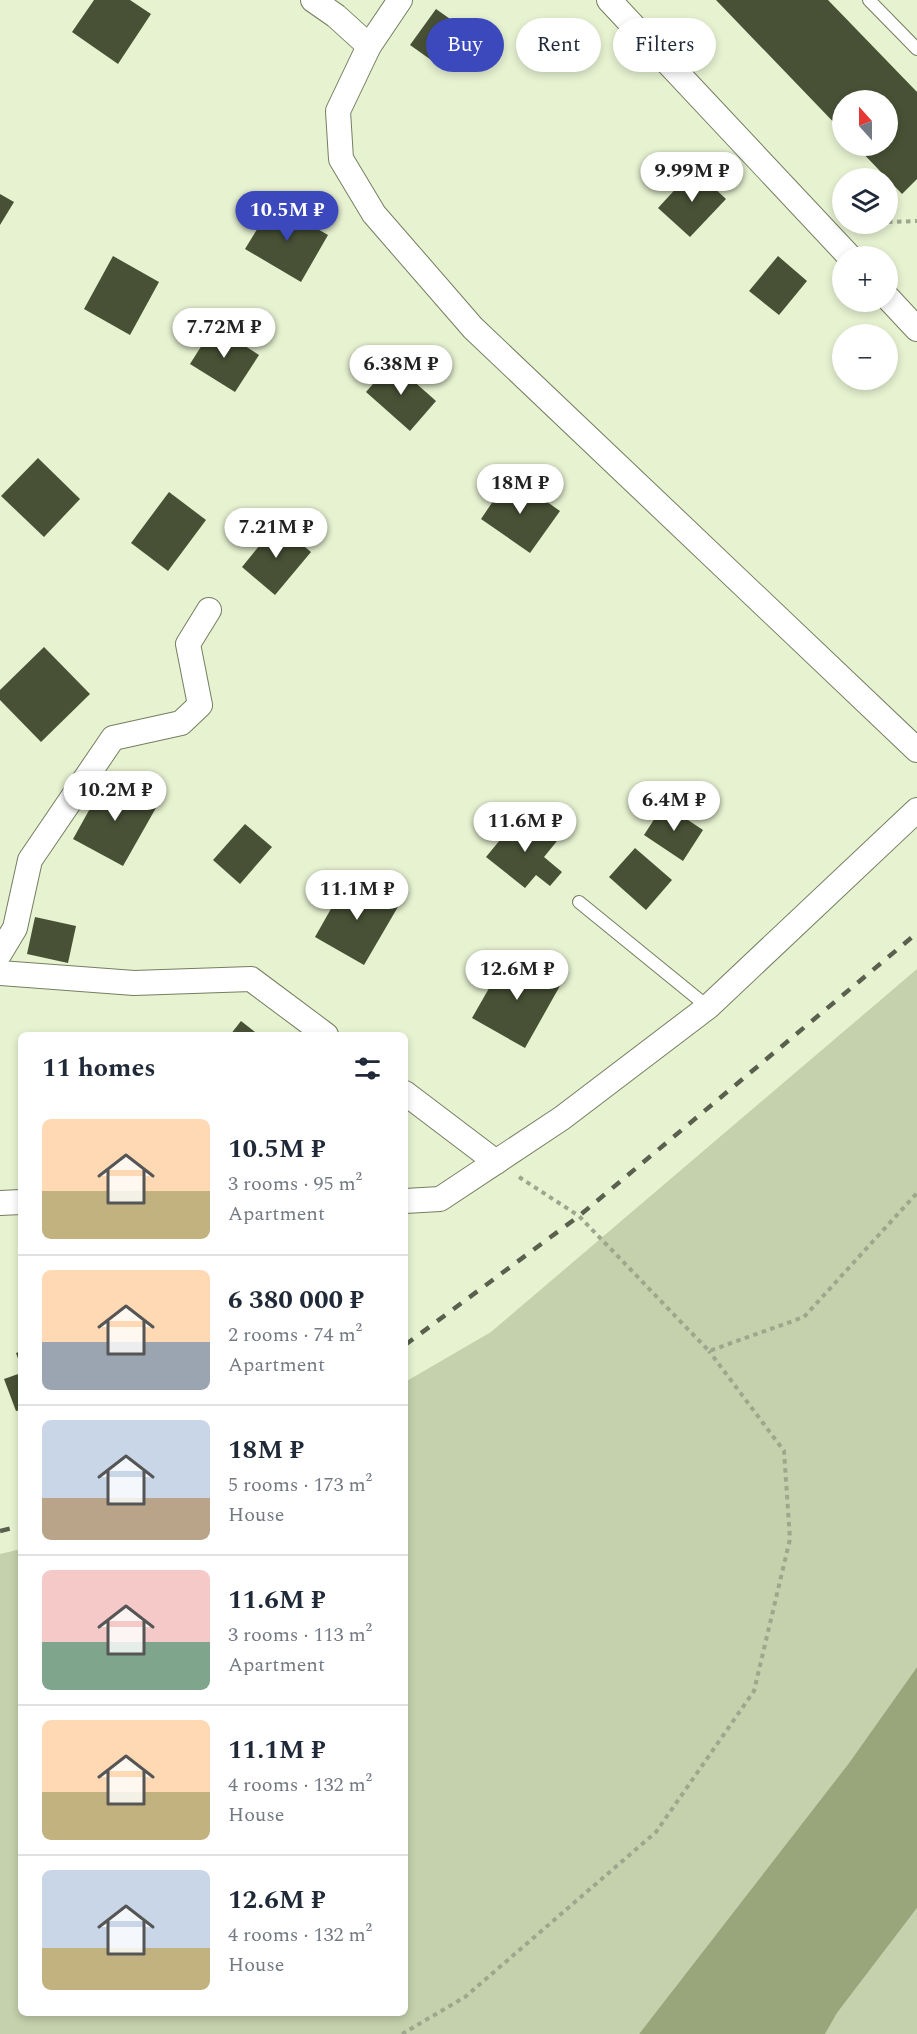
<!DOCTYPE html>
<meta charset="utf-8">
<style>
body{margin:0;font-family:Spectral,serif;background:#f2f2f3;color:#1f2937;height:100vh;display:flex;flex-direction:column;font-size:22px;white-space:nowrap}
*{box-sizing:border-box;margin:0}
p{font-size:20px;color:#747a83}
.icon{flex:none;width:33px;height:33px;fill:none;stroke:currentColor;stroke-width:2;stroke-linecap:round;stroke-linejoin:round}
.map{position:relative;flex:1;overflow:hidden}
.sheet{position:absolute;left:18px;top:1032px;width:390px;height:984px;display:flex;flex-direction:column;background:#fff;border-radius:9px;box-shadow:0 3px 9px #0003}
.sheet>*{flex:none}
.hud{position:absolute;left:426px;top:18px;width:400px;height:54px;display:flex;gap:12px}
.needle{width:39px;rotate:339deg}
.tools{position:absolute;left:832px;top:90px;display:grid;gap:12px}
.tools a{display:grid;place-items:center;width:66px;height:66px;border-radius:50%;background:#fff;box-shadow:0 3px 9px #0003;font-size:30px}
.price{position:absolute;translate:-50% -51px;padding:0 14px;border-radius:21px;background:#fff;color:#222;font-size:20px;line-height:39px;filter:drop-shadow(0 2px 3px #0008)}
.price::after{content:'';position:absolute;left:50%;top:36px;width:18px;height:14px;margin-left:-9px;background:inherit;clip-path:polygon(0 0,100% 0,50% 100%)}
.price.active{background:#3b49bc;color:#fff}
ul{padding:0;list-style:none}
li{display:flex;align-items:center;gap:18px;height:150px;padding:0 24px}
li+li{border-top:2px solid #e0e1e3}
li span{display:grid;place-items:center;flex:none;width:168px;height:120px;border-radius:9px;color:#555}
li>.icon{margin-inline-start:auto}
span .icon{width:72px;height:72px;fill:#fffc;stroke-width:1}
li b{font-size:26px}
h2{display:flex;justify-content:space-between;align-items:center;height:72px;padding:0 24px;font-size:26px}
.pill{padding:0 21px;border-radius:27px;background:#fff;box-shadow:0 3px 9px #0003;font-size:21px;line-height:54px}
.pill.active{background:#3b49bc;color:#fff}
.map>svg:first-child{display:block}
.green{fill:#c5d0ac}
.water{fill:#99a67b}
.building{fill:#485135}
.lines{fill:none;stroke-linecap:round;stroke-linejoin:round}
.service-casing{stroke:#757e60;stroke-width:14}
.minor-casing{stroke:#757e60;stroke-width:26}
.path{stroke:#9ea78d;stroke-width:4;stroke-dasharray:4.5 4.5;stroke-linecap:butt}
.service{stroke:#fff;stroke-width:12}
.minor{stroke:#fff;stroke-width:24}
.rail{stroke:#5a604d;stroke-width:4.5;stroke-dasharray:10 10;stroke-linecap:butt}
</style>
<div class="map">
<svg width="917" height="2034" viewBox="0 0 917 2034">
<rect width="100%" height="100%" fill="#e7f2d1"/>
<g class="green">
<polygon points="917,969 917,1667 849,1763 639,2034 0,2034 0,1554 21,1549 21,2013 405,2013 405,1382 491,1332"/>
<polygon points="917,1908 917,2034 825,2034 837,2013"/>
</g>
<polygon class="water" points="917,1667 917,1908 837,2013 825,2034 639,2034 849,1763"/>
<g class="building">
<polygon points="94,0 130,0 151,14 118,64 72,32"/>
<polygon points="716,0 828,0 917,92 917,179 902,194 856,146 888,146 888,100 843,100 843,132"/>
<polygon points="436,9 467,31 441,67 410,45"/>
<polygon points="694,169 726,199 690,237 658,208"/>
<polygon points="0,194 14,202 0,225"/>
<polygon points="273,203 328,235 301,282 245,249"/>
<polygon points="113,256 159,282 130,335 84,309"/>
<polygon points="778,256 807,281 779,315 749,291"/>
<polygon points="214,326 259,355 235,392 190,364"/>
<polygon points="392,362 436,401 410,431 366,392"/>
<polygon points="38,458 80,499 44,537 1,496"/>
<polygon points="510,476 560,511 530,553 481,519"/>
<polygon points="169,492 206,520 168,571 131,543"/>
<polygon points="277,524 311,552 275,595 242,567"/>
<polygon points="44,647 90,694 41,742 0,700 0,690"/>
<polygon points="107,778 157,806 123,866 73,839"/>
<polygon points="664,804 703,830 683,861 644,835"/>
<polygon points="522,813 557,841 544,857 562,872 550,886 536,875 525,888 486,857"/>
<polygon points="245,824 272,847 240,884 213,860"/>
<polygon points="635,848 672,880 646,910 609,877"/>
<polygon points="349,877 399,905 364,965 315,937"/>
<polygon points="35,917 76,926 68,963 27,954"/>
<polygon points="508,955 561,984 525,1048 472,1018"/>
<polygon points="241,1021 259,1035 230,1035"/>
<polygon points="21,1351 21,1367 16,1353"/>
<polygon points="21,1373 21,1410 16,1411 4,1379"/>
</g>
<g class="lines">
<g class="service-casing">
<g id="service">
<polyline points="869,0 917,49"/>
<polyline points="579,902 708,1007"/>
</g>
</g>
<g class="minor-casing">
<g id="minor">
<polyline points="313,0 336,16 369,46 338,111 341,159 374,214 473,328 917,750"/>
<polyline points="609,0 849,256"/>
<polyline points="369,46 400,0"/>
<polyline points="888,298 917,329"/>
<polyline points="0,953 15,928 30,860 113,738 181,723 200,705 188,644 209,610"/>
<polyline points="0,973 134,983 251,979 326,1035"/>
<polyline points="405,1093 496,1162"/>
<polyline points="405,1201 440,1199 562,1118 708,1007 917,810"/>
<polyline points="0,1203 21,1202"/>
</g>
</g>
<g class="path">
<polyline points="888,222 917,221"/>
<polyline points="519,1177 579,1216 709,1351 804,1317 917,1193"/>
<polyline points="402,2034 465,1997 656,1832 754,1691 790,1539 784,1451 709,1351"/>
</g>
<use href="#service" class="service"/>
<use href="#minor" class="minor"/>
<g class="rail">
<polyline points="405,1345 579,1216 917,933"/>
<polyline points="0,1531 21,1526"/>
</g>
</g>
</svg>
<div class="tools">
<a><svg class="needle" viewBox="-14 -14 28 28"><path d="M0-13l5 13h-10z" fill="#e53935"/><path d="M0 13l5-13h-10z" fill="#747a83"/></svg></a>
<a><svg class="icon" aria-label="layers" viewBox="0 0 24 24"><path d="M12 4l9 5-9 5-9-5zM3 14l9 5 9-5"/></svg></a>
<a>+</a>
<a>−</a>
</div>
<b class="price" style="left:692px;top:203px">9.99M ₽</b>
<b class="price active" style="left:287px;top:242px">10.5M ₽</b>
<b class="price" style="left:224px;top:359px">7.72M ₽</b>
<b class="price" style="left:401px;top:396px">6.38M ₽</b>
<b class="price" style="left:520px;top:515px">18M ₽</b>
<b class="price" style="left:276px;top:559px">7.21M ₽</b>
<b class="price" style="left:115px;top:822px">10.2M ₽</b>
<b class="price" style="left:674px;top:832px">6.4M ₽</b>
<b class="price" style="left:525px;top:853px">11.6M ₽</b>
<b class="price" style="left:357px;top:921px">11.1M ₽</b>
<b class="price" style="left:517px;top:1001px">12.6M ₽</b>
<div class="hud">
<a class="pill active">Buy</a>
<a class="pill">Rent</a>
<a class="pill">Filters</a>
</div>
<section class="sheet">
<h2>11 homes<svg class="icon" aria-label="filters" viewBox="0 0 24 24"><path d="M4 7h16M4 17h16"/><circle cx="9" cy="7" r="2"/><circle cx="15" cy="17" r="2"/></svg></h2>
<ul>
<li><span style="background:linear-gradient(#ffd9b3 60%,#c2b280 0)"><svg class="icon" aria-label="home" viewBox="0 0 24 24"><path d="M3 11l9-7 9 7M6 9v11h12V9"/></svg></span><div><b>10.5M ₽</b><p>3 rooms · 95 m²</p><p>Apartment</p></div></li>
<li><span style="background:linear-gradient(#ffd9b3 60%,#9aa5b1 0)"><svg class="icon" aria-label="home" viewBox="0 0 24 24"><path d="M3 11l9-7 9 7M6 9v11h12V9"/></svg></span><div><b>6 380 000 ₽</b><p>2 rooms · 74 m²</p><p>Apartment</p></div></li>
<li><span style="background:linear-gradient(#c9d6e8 65%,#b9a48a 0)"><svg class="icon" aria-label="home" viewBox="0 0 24 24"><path d="M3 11l9-7 9 7M6 9v11h12V9"/></svg></span><div><b>18M ₽</b><p>5 rooms · 173 m²</p><p>House</p></div></li>
<li><span style="background:linear-gradient(#f6c9c9 60%,#7fa58c 0)"><svg class="icon" aria-label="home" viewBox="0 0 24 24"><path d="M3 11l9-7 9 7M6 9v11h12V9"/></svg></span><div><b>11.6M ₽</b><p>3 rooms · 113 m²</p><p>Apartment</p></div></li>
<li><span style="background:linear-gradient(#ffd9b3 60%,#c2b280 0)"><svg class="icon" aria-label="home" viewBox="0 0 24 24"><path d="M3 11l9-7 9 7M6 9v11h12V9"/></svg></span><div><b>11.1M ₽</b><p>4 rooms · 132 m²</p><p>House</p></div></li>
<li><span style="background:linear-gradient(#c9d6e8 65%,#c2b280 0)"><svg class="icon" aria-label="home" viewBox="0 0 24 24"><path d="M3 11l9-7 9 7M6 9v11h12V9"/></svg></span><div><b>12.6M ₽</b><p>4 rooms · 132 m²</p><p>House</p></div></li>
</ul>
</section>
</div>
